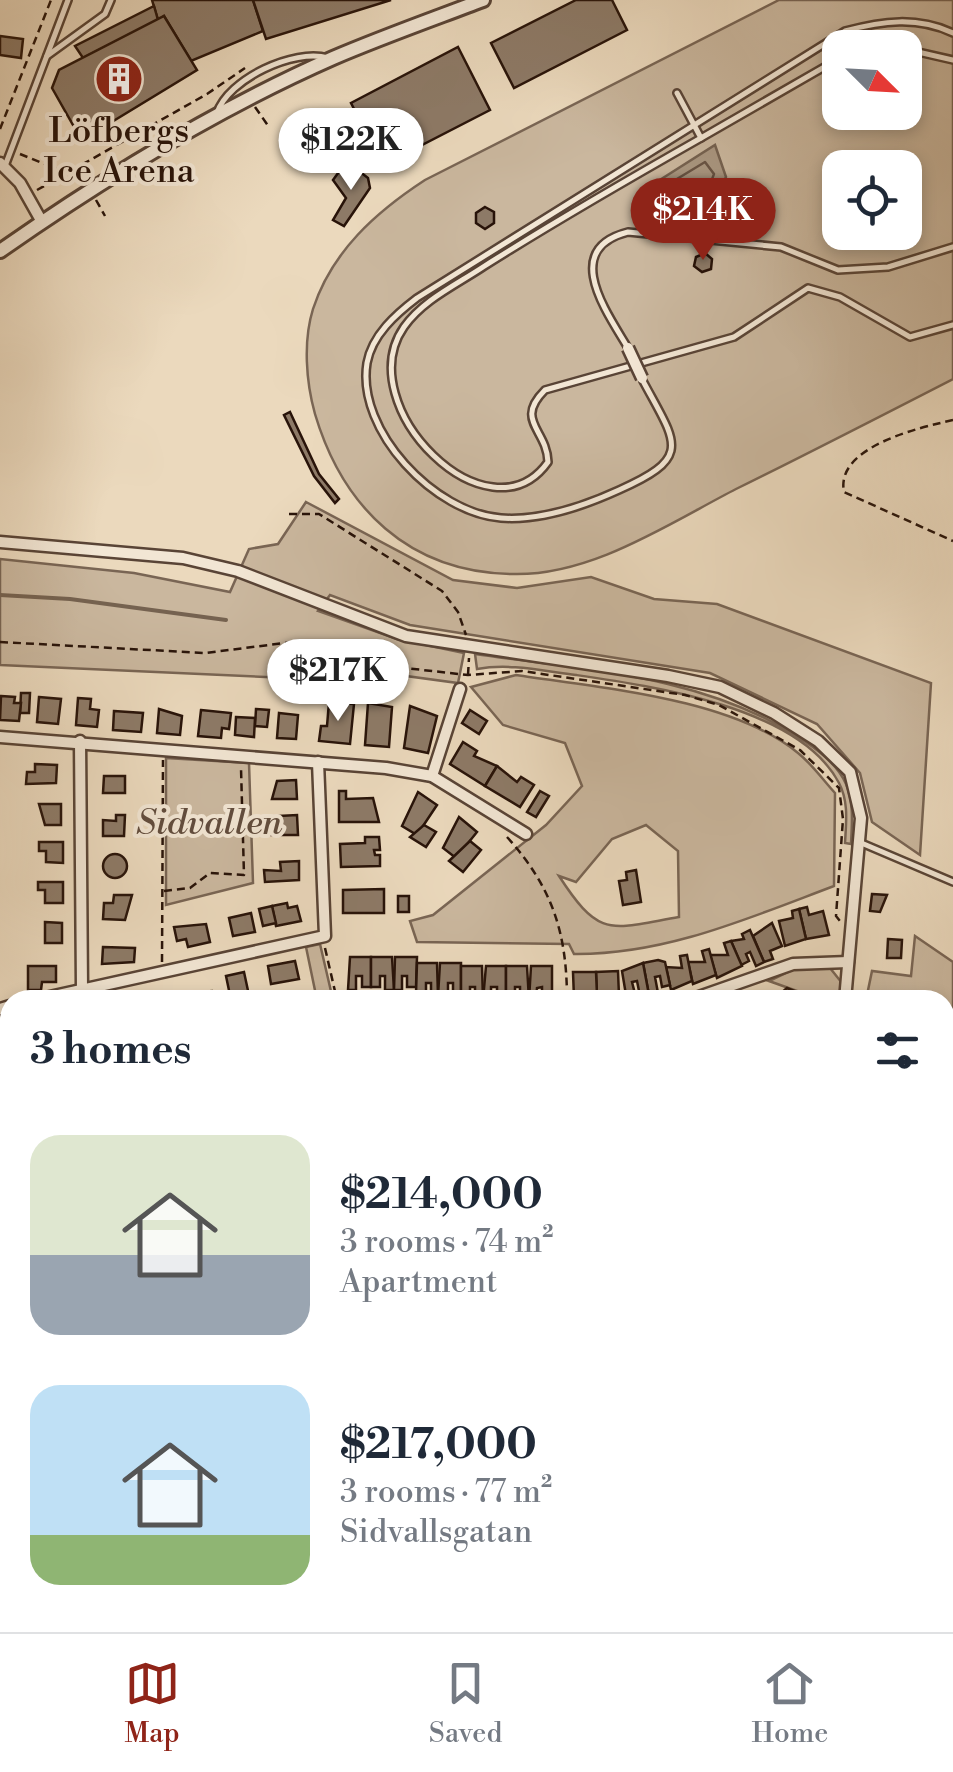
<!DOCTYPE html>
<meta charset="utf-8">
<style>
body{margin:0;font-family:"Libre Bodoni",serif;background:#f6f6f7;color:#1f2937;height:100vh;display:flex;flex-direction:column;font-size:38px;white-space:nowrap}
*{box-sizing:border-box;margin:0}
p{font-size:32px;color:#747a83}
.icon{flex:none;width:55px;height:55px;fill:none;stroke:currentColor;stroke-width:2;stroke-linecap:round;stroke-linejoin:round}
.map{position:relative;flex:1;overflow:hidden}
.drawer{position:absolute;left:0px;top:990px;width:955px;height:642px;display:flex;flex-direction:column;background:#fff;border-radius:30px 30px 0 0;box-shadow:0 5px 15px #0003}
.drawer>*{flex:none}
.needle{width:65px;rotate:114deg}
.buttons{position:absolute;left:822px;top:30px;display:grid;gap:20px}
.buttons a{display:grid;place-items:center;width:100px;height:100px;border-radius:20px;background:#fff;box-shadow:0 5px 15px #0003;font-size:50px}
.price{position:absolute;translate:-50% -85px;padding:0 22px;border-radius:35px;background:#fff;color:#222;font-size:32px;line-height:65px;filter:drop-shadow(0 2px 5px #0008)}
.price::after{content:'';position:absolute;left:50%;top:60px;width:30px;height:22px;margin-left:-15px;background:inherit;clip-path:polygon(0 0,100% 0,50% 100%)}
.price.selected{background:#8f2418;color:#fff}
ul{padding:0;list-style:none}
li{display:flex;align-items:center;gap:30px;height:250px;padding:0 30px}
li span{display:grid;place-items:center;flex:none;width:280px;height:200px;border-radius:30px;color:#555}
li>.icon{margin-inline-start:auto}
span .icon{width:120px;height:120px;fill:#fffc;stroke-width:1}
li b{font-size:42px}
h2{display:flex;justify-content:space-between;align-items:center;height:120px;padding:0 30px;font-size:42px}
.tabs{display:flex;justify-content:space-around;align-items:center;height:140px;border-top:2px solid #e0e1e3;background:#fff;font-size:28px;color:#747a83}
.tabs a{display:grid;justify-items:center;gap:5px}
.tabs .selected{color:#8f2418}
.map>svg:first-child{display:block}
.green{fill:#cab79e;stroke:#796554;stroke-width:2.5;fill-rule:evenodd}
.water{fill:#a99680;stroke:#756250;stroke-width:2.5}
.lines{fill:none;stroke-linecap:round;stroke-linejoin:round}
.shore{stroke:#685444;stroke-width:2.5}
.stream{stroke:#756250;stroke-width:4}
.building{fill:#8d7a67;stroke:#281309;stroke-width:2.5}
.service-casing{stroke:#594436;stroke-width:10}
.minor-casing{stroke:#594436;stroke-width:15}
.tertiary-casing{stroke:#594436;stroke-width:18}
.path{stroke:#281309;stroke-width:2.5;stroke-dasharray:8 5;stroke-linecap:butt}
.service{stroke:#f2e6d4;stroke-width:5}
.minor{stroke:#f2e6d4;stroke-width:10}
.tertiary{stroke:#f2e6d4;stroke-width:12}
.minor-bridge-casing{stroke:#594436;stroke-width:15;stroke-linecap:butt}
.minor-bridge{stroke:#f2e6d4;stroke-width:10}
.labels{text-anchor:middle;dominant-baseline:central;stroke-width:8;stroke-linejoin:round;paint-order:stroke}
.poi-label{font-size:35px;fill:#281309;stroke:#f2e6d4}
.park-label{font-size:35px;font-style:italic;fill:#614c3d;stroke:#f2e6d4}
</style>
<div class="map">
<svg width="953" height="1632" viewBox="0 0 953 1632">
<rect width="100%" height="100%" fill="#ebd9bd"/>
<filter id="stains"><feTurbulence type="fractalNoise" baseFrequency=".002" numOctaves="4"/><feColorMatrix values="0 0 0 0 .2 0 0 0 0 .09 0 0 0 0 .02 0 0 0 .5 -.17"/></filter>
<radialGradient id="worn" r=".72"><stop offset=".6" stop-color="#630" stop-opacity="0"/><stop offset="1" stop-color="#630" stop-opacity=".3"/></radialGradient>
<g class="green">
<path d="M779,0H953V379C881,416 809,453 736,489C668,524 590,577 511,574C409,572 343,508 315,414C306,382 303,341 313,309C332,251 376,212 425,180ZM840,48H905V112H840ZM840,168H905V232H840Z"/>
<polygon points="306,502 453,580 517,588 591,577 654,599 717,604 931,683 920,855 872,822 860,773 817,724 710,673 410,625 330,595 318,611 397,639 464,653 458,683 310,663 310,679 0,665 0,559 134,573 230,592 249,549 278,544"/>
<path d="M475,654C586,670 700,675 797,736C815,748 837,763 846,784C854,803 852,823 851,844L845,843C846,823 849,802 839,783C799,707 652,686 576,675C543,671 510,663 477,669Z"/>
<path d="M516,675C600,688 731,698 798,753C812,764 823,780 835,793L834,886C749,918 665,955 574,954L569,944L417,942L410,921L433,915L546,825L582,786L565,743L503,725L471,687ZM646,825L678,851L679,917C609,929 600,939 559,876L576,882L612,839Z"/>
<polygon points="166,758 249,763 253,883 166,905"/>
<polygon points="915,936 953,962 953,1027 945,1053 945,1000 866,1000 872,971 911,976"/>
<polygon points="320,944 333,1000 317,1000 306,947"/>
<polygon points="796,968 830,968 842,983 838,1000 822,1000 769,981"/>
<polygon points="945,1087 953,1091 953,1632 12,1632 53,1622 945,1622"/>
<polygon points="10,1090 10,1509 0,1502 0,1092"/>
</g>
<path class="water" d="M715,145L726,177C712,204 695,213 666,216L644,190Z"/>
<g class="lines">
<path class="shore" d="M705,162L714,174C708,194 690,206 670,204L662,188Z"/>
<polyline class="stream" points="0,595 70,599 226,620"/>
</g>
<g class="building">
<polygon points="152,0 253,0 263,31 191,61 164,16 158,20"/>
<polygon points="253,0 391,0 266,39"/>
<polygon points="576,0 612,0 627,30 514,88 491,43"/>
<polygon points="154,6 158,20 83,58 75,46"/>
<polygon points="164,16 197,70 92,134 77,132 52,88 59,70"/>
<polygon points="0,36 23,39 21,58 0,55"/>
<polygon points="458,47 490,110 383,165 351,103"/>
<polygon points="341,169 348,174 359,171 368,178 370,188 344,226 333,220 346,198 333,180"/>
<polygon points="485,207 494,212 494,223 485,229 476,223 476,213"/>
<polygon points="705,253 712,259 711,269 702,272 694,266 696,257"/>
<polygon points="290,412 319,474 339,499 335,503 314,476 284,415"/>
<polygon points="21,693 30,693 29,713 20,713"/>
<polygon points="1,696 15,697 14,703 21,703 19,721 0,720"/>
<polygon points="39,697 61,699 58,724 37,722"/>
<polygon points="78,698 91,699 90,709 99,710 97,727 76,725"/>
<polygon points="329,702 354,704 350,744 319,741 321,726 327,726"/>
<polygon points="368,703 392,707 389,747 365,745"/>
<polygon points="410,706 437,716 428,753 404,748"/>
<polygon points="159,709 182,716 180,735 157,733"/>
<polygon points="256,709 269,710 267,727 255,726"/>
<polygon points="201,710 231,713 229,729 222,728 221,738 198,736"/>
<polygon points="470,710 487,721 479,734 462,723"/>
<polygon points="114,711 143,713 141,732 113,730"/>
<polygon points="279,713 298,715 296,739 277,738"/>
<polygon points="236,717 255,718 254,737 235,735"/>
<polygon points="463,742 477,751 474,756 497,766 485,786 450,764"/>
<polygon points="35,764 57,765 56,783 26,784 27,772 35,772"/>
<polygon points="497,766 517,782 521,777 534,785 520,807 485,786"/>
<polygon points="104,776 125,776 125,793 103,793"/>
<polygon points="296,780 297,799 272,799 277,781"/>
<polygon points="339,791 346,791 346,799 373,798 379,822 339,822"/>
<polygon points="540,791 549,796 536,817 527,812"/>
<polygon points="418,792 437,805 417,835 402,826"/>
<polygon points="39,804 61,804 61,825 45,825"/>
<polygon points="116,815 125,815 124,836 103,836 103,820 116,821"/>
<polygon points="297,815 298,835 265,835 265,823 279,822 279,816"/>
<polygon points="459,817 477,832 456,858 443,848"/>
<polygon points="424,825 436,832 426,847 410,837"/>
<polygon points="365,837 379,837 380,850 374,850 375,855 380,855 380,866 341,867 340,844 365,843"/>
<polygon points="470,841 481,850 463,872 449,861"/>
<polygon points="39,842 63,842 63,863 46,862 46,851 39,851"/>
<circle cx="115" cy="866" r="12"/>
<polygon points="299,861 299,880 265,882 264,870 281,871 280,862"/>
<polygon points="636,870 641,902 623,905 619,881 627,880 626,872"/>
<polygon points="38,882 63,882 63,903 45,903 45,890 38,890"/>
<polygon points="384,889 384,913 343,913 343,890"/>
<polygon points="872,894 887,895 880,912 870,911"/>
<polygon points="114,895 132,895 125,920 103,919 104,903 113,903"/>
<rect x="398" y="896" width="11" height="16"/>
<polygon points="287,903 288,908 297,906 301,921 276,926 272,906"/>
<polygon points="272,906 276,923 263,926 259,909"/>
<polygon points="807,907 809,915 823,911 829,935 806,939 799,909"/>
<polygon points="799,909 806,939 785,946 779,921 793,918 792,911"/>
<polygon points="251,913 255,932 233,936 229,918"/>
<polygon points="45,922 62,923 62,943 45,943"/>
<polygon points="772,923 782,946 770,951 773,959 764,962 753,936"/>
<polygon points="206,924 210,942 188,947 186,939 177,941 174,927"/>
<polygon points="750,930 764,962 756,966 750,952 746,954 749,961 741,965 731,941 744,939 742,934"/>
<polygon points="888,939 902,940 901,958 887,958"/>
<polygon points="731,941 742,966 717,978 710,955 728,955 724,943"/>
<polygon points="103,947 135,948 134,962 102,964"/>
<polygon points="709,949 716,975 693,984 688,962 705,962 702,951"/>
<polygon points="687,955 692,981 671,990 666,967 682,968 680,956"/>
<polygon points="350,957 371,957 371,987 362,987 362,976 356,976 356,990 348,990"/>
<polygon points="371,957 392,957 394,990 385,990 385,976 380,976 380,987 371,987"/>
<polygon points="395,957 417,957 416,987 407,987 407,976 402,976 402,990 394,990"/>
<polygon points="658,960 665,962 670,985 662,987 660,976 655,977 658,993 649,995 643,963"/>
<polygon points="295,961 299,979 271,984 268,966"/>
<polygon points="417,963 437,963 438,996 431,996 431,983 426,983 426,993 416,993"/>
<polygon points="440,963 461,963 461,993 453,993 453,983 448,983 448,996 438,996"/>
<polygon points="643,963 649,995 640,996 637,981 632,982 635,994 626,995 622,971"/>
<polygon points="28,966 56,966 56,982 42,982 41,990 28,990"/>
<polygon points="461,966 482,966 483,1000 475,1000 475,987 470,987 470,996 461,996"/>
<polygon points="486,966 506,966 506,997 497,997 497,987 491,987 491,1000 483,1000"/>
<polygon points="506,966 527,966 529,1000 520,1000 520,987 515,987 515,997 506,997"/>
<polygon points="531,966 552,966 552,997 542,997 542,987 537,988 536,1000 529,1000"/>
<polygon points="618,971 619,996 597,995 596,972"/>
<polygon points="244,972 250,1000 231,1000 226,976"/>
<polygon points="573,972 596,972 597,995 574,998"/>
<polygon points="787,988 802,994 800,1000 773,1000"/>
<polygon points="212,991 214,1000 185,1000 184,993"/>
<polygon points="4,1513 10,1517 10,1535 3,1546 0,1516"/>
<polygon points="10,1584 10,1601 0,1603 0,1586"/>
</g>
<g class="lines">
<g class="service-casing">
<g id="service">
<polyline points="890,48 894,48"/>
<polyline points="905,49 953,60"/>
<polyline points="47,56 105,14 111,0"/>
<path d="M677,93L701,138C627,180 554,222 483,267C456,285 423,300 404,327C349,406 489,545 548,462C547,429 514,421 545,390L734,337L808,288L840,297L910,337L953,325"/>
<path d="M217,113C228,79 294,48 328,58"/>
<polyline points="701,138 840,58"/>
<polyline points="5,166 68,0"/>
<path d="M628,348C606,311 561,249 628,232L781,247L838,270L888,267L953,247"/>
<path d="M643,381C676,443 694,457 619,490C584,506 540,521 501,518C435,513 356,431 367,363C372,335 396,314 417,298L845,31C882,21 917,16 953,33"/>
<polyline points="859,842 953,882"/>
</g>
</g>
<g class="minor-casing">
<g id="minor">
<polyline points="0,163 20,183 42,222"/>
<polyline points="0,542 183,558 238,571 406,636 668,676 720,687 774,713 818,741 850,772 861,818 845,1000"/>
<polyline points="0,737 386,768 432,776 526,834"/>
<polyline points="80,741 82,989"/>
<polyline points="432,776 460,689"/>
<polyline points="36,1000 325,936 318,762"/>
<polyline points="690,1000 793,964 848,962"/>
<polyline points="0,1009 10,1006"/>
</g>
</g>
<g class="tertiary-casing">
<path id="tertiary" d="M0,251C103,179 217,109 333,58C382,37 433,19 483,0"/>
</g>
<g class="path">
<polyline points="255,107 269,127"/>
<polyline points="0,129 51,0"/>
<polyline points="20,154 64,172"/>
<polyline points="76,168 84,181"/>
<polyline points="37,190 207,94 245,68"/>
<polyline points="96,200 105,216"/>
<path d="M953,420C918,428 835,447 844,492L953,541"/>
<polyline points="289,514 319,514 442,591 458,612 466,635"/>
<polyline points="0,642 205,653 300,641 387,666 468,675 522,671 685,695 719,705 800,750 839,788 843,819 836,916 840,921"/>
<polyline points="468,675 469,658"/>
<path d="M507,837C552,887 567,932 567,1000"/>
<polyline points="164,891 190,888 210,873 244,875 241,768"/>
<polyline points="325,948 337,1000"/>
<polyline points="162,962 163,760"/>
<polyline points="760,1000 764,989"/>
<polyline points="0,1144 10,1144"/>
<polyline points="0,1232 10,1240"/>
<polyline points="945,1289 953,1286"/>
<polyline points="945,1322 953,1324"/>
<polyline points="0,1333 10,1343"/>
<polyline points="945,1476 953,1475"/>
<polyline points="255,1622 272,1632"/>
<polyline points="374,1622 378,1632"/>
<polyline points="381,1622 451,1632"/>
<polyline points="541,1622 542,1632"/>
<polyline points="919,1622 953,1630"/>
<polyline points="162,1632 171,1622"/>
<polyline points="603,1632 615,1626 667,1631 730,1622"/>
</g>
<use href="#service" class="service"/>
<use href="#minor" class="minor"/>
<use href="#tertiary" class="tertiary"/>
<g class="minor-bridge-casing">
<polyline id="minor-bridge" points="628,348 642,378"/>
</g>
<use href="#minor-bridge" class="minor-bridge"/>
</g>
<defs>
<g id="building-disc" transform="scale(2.5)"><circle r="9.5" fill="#8f2418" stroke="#f2e6d4"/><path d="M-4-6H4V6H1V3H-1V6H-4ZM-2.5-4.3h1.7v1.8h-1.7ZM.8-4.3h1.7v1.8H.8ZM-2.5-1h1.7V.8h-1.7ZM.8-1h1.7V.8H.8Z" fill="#fff"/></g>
</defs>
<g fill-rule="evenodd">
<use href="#building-disc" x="119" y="79"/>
</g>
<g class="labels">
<g class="poi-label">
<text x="119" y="131">Löfbergs<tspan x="119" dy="40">Ice Arena</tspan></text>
</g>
<g class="park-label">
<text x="209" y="823">Sidvallen</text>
</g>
</g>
<rect width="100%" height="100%" filter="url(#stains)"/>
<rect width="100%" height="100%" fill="url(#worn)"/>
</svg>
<div class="buttons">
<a><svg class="needle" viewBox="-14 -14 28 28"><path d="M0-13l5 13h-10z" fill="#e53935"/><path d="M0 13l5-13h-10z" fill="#747a83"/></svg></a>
<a><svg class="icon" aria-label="locate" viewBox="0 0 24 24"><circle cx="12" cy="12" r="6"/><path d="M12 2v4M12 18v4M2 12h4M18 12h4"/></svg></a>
</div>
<b class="price" style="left:351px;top:193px">$122K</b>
<b class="price selected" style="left:703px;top:263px">$214K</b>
<b class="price" style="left:338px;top:724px">$217K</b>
<section class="drawer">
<h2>3 homes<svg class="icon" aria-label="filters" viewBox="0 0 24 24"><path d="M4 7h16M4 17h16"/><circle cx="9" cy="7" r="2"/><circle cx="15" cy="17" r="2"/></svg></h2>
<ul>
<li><span style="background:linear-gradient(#dfe7d0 60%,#9aa5b1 0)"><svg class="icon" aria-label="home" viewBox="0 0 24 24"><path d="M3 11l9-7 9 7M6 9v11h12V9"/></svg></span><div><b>$214,000</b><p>3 rooms · 74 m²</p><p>Apartment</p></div></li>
<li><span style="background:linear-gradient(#bfe0f5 75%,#8fb573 0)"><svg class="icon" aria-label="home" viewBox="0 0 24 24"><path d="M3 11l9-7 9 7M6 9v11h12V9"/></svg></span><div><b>$217,000</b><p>3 rooms · 77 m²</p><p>Sidvallsgatan</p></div></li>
</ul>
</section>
</div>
<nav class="tabs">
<a class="selected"><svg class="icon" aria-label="map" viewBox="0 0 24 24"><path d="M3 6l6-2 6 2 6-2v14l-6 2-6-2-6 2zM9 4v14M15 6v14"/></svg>Map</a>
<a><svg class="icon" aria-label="saved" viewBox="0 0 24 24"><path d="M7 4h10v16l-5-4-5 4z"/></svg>Saved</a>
<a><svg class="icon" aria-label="home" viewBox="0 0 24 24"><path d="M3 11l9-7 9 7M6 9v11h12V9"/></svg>Home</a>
</nav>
